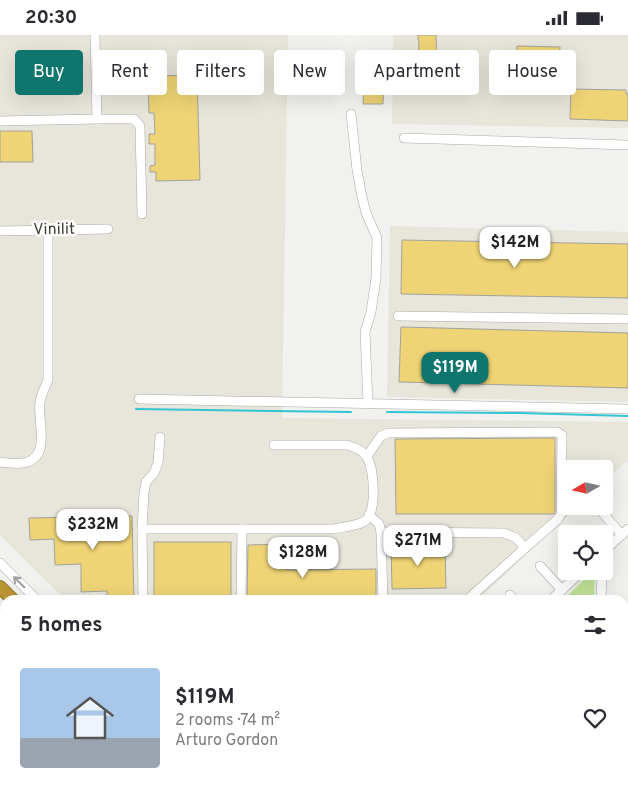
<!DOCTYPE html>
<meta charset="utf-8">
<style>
body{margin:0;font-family:Overpass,sans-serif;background:#f2f2f3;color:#2b2b33;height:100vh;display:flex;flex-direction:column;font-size:19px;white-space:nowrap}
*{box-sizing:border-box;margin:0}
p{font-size:16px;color:#7c7c81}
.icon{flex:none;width:28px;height:28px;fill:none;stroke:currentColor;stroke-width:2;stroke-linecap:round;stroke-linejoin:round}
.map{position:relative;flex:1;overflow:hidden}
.sheet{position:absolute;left:0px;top:560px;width:629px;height:196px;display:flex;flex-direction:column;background:#fff;border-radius:15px 15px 0 0;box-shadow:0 5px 20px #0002}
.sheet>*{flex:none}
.top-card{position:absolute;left:15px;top:15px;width:599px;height:45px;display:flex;gap:10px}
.needle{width:32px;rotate:261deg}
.fabs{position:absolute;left:558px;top:425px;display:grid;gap:10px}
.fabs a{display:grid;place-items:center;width:55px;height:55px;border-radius:5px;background:#fff;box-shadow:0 5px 20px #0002;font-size:25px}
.price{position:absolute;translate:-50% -42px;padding:0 11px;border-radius:10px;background:#fff;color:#222;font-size:16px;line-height:32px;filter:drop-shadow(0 1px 2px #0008)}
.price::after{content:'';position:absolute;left:50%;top:30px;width:15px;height:11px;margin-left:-8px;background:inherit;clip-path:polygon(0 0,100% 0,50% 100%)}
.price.active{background:#0f766e;color:#fff}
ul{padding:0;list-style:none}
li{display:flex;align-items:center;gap:15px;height:125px;padding:0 20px}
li+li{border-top:1px solid #e1e1e2}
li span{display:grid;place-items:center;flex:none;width:140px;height:100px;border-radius:5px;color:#555}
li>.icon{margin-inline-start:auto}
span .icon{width:60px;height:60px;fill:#fffc;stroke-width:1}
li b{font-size:21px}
h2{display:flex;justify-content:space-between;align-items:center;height:60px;padding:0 20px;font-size:21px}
.chip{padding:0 18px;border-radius:5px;background:#fff;box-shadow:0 5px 20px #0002;font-size:18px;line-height:45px}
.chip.active{background:#0f766e;color:#fff}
.status{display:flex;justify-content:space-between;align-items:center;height:35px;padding:0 25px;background:#fff;direction:ltr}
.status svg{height:14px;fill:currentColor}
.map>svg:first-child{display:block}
.built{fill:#e8e5da}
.green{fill:#c4e699}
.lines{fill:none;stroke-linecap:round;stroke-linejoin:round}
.stream{stroke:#33c5d4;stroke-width:2}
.building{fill:#eed475;stroke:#a2a19e}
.minor-casing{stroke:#aaa9a6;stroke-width:10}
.highway-casing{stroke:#8e7636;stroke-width:14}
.minor{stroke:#fff;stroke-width:9}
.highway{stroke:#ba9533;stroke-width:12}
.oneway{stroke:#9e9e9e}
.labels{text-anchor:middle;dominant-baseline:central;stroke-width:5;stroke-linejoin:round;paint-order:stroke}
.street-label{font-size:16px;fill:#3d3d3c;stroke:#fffefa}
</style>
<div class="status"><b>20:30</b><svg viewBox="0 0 49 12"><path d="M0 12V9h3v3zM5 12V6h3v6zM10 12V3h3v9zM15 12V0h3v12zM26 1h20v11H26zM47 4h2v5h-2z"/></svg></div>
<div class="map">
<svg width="628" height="756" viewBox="0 0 628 756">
<rect width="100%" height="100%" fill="#f1f1ed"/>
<g class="built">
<polygon points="0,0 288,0 282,383 628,387 628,425 604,447 604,434 566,434 566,471 578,471 478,565 66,565 0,500"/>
<polygon points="393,0 628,0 628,93 392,89"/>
<polygon points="390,191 628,197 628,367 387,362"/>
<polygon points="0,636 5,643 5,751 30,751 31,756 0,756"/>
<polygon points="306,751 480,751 628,756 303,756"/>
</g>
<polygon class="green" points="593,536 595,536 594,565 563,565"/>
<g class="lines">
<g class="stream">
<polyline points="136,374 351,377"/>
<polyline points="387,377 520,378 628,381"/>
</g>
</g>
<g class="building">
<polygon points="418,0 436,0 437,30 418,29 419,5 418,5"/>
<polygon points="517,11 560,12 559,29 537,29 537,31 516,31"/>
<polygon points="364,39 384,40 383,69 363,69"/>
<polygon points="197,40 200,145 156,146 156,137 150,137 150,131 155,130 155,109 149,109 149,99 155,99 154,78 149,78 148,47 153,47 153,41"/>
<polygon points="571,54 626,55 626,59 628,59 628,86 570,84"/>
<polygon points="0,96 32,96 33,127 0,127"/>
<polygon points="402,205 628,209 628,263 401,259"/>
<polygon points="401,292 628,298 628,353 399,347"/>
<polygon points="555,403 555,477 554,479 396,479 395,404"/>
<polygon points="132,481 134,565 107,565 107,556 81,557 81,529 55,530 54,504 30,505 29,483"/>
<rect x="154" y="507" width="77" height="58"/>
<polygon points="287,509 287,535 376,534 376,565 247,565 248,510"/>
<polygon points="445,510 446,553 392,554 391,511"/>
</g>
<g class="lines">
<g class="minor-casing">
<g id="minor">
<polyline points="351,79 357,135 362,162 366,178 377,203 376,243 371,277 365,297 368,369"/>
<polyline points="97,84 134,84 140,91 142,179"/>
<polyline points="0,86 97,84 95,0"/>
<polyline points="404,103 628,110"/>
<polyline points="0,196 108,194"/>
<polyline points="398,281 628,284"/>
<polyline points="139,364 628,374"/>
<polyline points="367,421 381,401 388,398 557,397 562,400 561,479 558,484 525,513 467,565"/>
<path d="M0,427C8,428 19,430 27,427C51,420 37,384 40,367C41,360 45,352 48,345V195"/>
<polyline points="600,475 622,500"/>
<polyline points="369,480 379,489 381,497 383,565"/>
<path d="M142,494H333C341,492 360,491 366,485C377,475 374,434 367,422C363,415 354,412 347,410H274"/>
<polyline points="381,497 504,498 516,503 525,513"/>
<polyline points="604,516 628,494"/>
<polyline points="0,528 37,565"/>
<polyline points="540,531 562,555"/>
<polyline points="510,560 514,565"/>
<polyline points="143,565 142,494 144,458 146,447 154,438 158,428 160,402"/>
<polyline points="241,565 242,494"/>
<polyline points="551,565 582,536"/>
<polyline points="601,565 602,536"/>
<polyline points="624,599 628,599"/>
<polyline points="0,623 5,629"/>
<polyline points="624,714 628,714"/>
<polyline points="38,751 39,756"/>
<polyline points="236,751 243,756"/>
</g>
</g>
<g class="highway-casing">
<g id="highway">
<polyline points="0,552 13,565"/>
<polyline points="0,580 5,585"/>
<polyline points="142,751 146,756"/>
<polyline points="210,751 216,756"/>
</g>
</g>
<use href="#minor" class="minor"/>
<use href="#highway" class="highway"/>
</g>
<defs><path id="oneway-shaft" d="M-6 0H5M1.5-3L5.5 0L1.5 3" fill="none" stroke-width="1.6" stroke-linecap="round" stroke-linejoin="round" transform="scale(1.25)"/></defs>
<use class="oneway" href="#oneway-shaft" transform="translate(19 547) rotate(-135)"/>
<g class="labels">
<g class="street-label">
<text transform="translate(54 195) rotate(-1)">Vinilit</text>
</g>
</g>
</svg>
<div class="fabs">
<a><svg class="needle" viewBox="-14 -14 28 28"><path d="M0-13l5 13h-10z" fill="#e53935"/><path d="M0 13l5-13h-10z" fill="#7c7c81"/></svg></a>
<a><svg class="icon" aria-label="locate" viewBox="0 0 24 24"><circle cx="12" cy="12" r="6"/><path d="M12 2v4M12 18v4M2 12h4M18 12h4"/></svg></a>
</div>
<b class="price" style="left:515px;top:234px">$142M</b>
<b class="price active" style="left:455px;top:359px">$119M</b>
<b class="price" style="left:93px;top:516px">$232M</b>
<b class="price" style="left:418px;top:532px">$271M</b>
<b class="price" style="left:303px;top:544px">$128M</b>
<div class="top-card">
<a class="chip active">Buy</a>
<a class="chip">Rent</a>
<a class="chip">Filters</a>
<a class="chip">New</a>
<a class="chip">Apartment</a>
<a class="chip">House</a>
</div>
<section class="sheet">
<h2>5 homes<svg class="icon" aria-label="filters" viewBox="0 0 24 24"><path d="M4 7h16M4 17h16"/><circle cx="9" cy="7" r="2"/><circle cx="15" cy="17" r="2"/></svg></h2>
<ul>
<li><span style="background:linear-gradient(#a9c7e8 70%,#9aa5b1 0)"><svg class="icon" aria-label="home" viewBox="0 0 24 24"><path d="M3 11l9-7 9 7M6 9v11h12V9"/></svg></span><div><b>$119M</b><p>2 rooms · 74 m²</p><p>Arturo Gordon</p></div><svg class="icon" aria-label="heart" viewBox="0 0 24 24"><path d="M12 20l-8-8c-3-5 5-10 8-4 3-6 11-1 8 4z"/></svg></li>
</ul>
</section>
</div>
